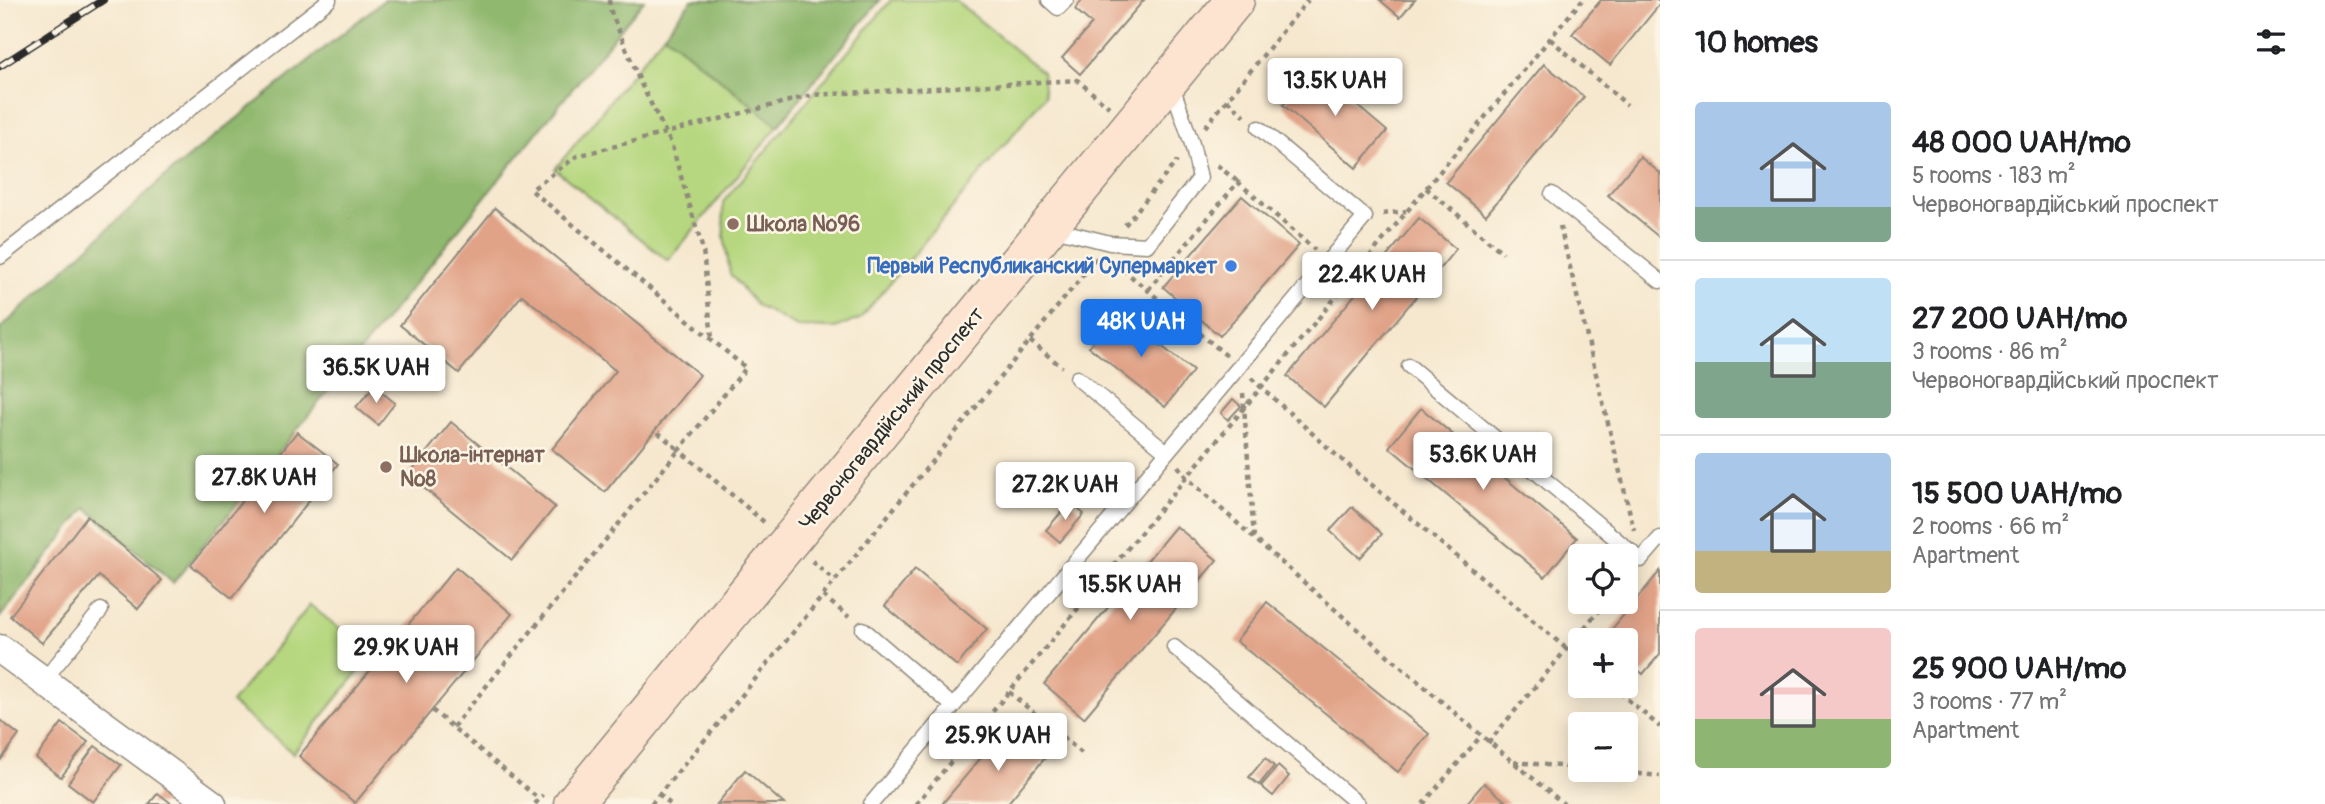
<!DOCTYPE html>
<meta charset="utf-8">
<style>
body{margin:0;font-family:Pangolin,sans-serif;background:#f6f6f6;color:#202124;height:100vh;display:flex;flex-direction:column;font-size:26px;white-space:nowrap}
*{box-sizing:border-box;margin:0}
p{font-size:23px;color:#757577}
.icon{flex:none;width:38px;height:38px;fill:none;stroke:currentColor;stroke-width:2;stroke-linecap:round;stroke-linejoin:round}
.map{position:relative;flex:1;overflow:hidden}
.details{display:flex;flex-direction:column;background:#fff;width:665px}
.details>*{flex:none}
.fabs{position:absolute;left:1568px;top:544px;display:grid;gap:14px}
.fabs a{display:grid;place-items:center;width:70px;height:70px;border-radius:7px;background:#fff;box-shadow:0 4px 18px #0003;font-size:35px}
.price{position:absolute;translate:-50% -60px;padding:0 16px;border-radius:7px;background:#fff;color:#222;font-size:23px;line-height:46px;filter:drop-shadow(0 2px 4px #0008)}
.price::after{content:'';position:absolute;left:50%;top:42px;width:21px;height:16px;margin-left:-10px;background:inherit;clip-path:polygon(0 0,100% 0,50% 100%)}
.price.on{background:#1a73e8;color:#fff}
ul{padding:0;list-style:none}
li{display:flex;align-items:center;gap:21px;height:175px;padding:0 35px}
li+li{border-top:2px solid #e0e0e0}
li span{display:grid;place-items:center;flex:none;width:196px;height:140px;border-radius:7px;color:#555}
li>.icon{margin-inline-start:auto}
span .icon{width:84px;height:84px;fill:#fffc;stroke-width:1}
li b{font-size:30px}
h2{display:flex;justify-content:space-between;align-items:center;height:84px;padding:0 35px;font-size:30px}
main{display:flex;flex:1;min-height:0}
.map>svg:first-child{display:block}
.green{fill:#b6d77f;stroke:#708155;stroke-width:2}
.forest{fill:#90b86e;stroke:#5e724c;stroke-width:2}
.building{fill:#e1a388}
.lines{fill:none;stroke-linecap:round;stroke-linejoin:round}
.lane-casing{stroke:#908a7d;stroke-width:17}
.street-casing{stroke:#908a7d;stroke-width:31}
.secondary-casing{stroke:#908a7d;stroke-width:41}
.path{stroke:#908a7d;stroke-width:4.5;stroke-dasharray:5 5;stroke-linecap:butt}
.lane{stroke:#fff;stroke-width:14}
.street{stroke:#fff;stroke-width:28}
.secondary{stroke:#fde4d0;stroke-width:38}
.rail-casing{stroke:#2b2b2b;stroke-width:8}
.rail{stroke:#fcf5e5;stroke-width:5;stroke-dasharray:16;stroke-linecap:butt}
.education-dot{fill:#8d6e63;stroke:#fcf5e5;stroke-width:2.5}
.shop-dot{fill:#3f7fe0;stroke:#fcf5e5;stroke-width:2.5}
.labels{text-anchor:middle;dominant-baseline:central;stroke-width:5;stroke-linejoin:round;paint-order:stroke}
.education-label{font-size:21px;font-weight:bold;fill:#785e54;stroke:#fcf5e5;text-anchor:start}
.shop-label{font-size:21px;font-weight:bold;fill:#366cbe;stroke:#fcf5e5;text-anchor:end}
.street-label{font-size:21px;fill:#2b2b2b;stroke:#fcf5e5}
</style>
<main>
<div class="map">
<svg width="1660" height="804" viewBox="0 0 1660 804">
<rect width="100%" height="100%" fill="#fcf5e5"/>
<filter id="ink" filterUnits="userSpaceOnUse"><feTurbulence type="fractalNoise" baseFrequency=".0143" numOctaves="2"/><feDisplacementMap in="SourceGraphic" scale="14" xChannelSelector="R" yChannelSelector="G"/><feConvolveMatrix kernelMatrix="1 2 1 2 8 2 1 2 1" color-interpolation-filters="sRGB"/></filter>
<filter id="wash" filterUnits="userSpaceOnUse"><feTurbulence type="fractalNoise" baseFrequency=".00686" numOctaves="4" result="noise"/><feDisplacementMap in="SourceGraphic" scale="28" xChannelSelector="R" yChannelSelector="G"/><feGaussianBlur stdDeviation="1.57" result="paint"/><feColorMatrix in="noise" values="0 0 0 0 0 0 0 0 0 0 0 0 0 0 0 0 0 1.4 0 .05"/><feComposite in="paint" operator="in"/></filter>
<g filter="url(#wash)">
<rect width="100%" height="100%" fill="#f6e8cf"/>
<g class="green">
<polygon points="891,0 955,0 1042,72 1045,96 860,319 835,328 797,327 756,305 730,274 724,235 723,202"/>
<polygon points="664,34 778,126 668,261 555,169"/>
<polygon points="310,605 372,655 293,753 231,703"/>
</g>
<g class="forest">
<polygon points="384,0 644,0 173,583 86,508 0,617 0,329 162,179"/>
<polygon points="692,0 880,0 778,126 664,34"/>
</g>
<g id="blocks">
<g class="building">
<polygon points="1082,0 1144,0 1080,74 1062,58 1092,24 1075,9"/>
<polygon points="1380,0 1415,0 1400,17"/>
<polygon points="1601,0 1660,0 1660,4 1610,65 1572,34"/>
<polygon points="1544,64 1584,97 1486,215 1446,182"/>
<polygon points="1314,69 1387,131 1356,168 1283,105"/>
<polygon points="1640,157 1660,173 1660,238 1608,195"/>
<polygon points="1242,196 1299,245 1220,336 1163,287"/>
<polygon points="495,208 700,375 605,492 552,449 616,371 522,295 459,373 400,325"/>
<polygon points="1419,218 1456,249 1324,407 1287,376"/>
<polygon points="1117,311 1193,371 1165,407 1089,347"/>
<polygon points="374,386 395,403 378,425 356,407"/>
<polygon points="1233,399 1241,406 1228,420 1221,413"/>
<polygon points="1421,408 1577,538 1545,577 1389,447"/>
<polygon points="451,422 555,507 512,560 408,475"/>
<polygon points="297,432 338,464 232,598 191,565"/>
<polygon points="1070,502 1084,514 1060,542 1046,530"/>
<polygon points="1352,507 1382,534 1360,558 1330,531"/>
<polygon points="87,516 162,580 138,609 99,576 42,643 10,616"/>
<polygon points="1176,526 1217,560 1084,718 1044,684"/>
<polygon points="456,567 512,614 355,803 299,756"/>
<polygon points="915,569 987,629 957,666 885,606"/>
<polygon points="1660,571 1660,654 1643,674 1626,660 1626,640 1603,640"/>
<polygon points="1267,602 1429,734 1398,772 1236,641"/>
<polygon points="0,720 19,735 0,761"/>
<polygon points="62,723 88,742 61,777 36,758"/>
<polygon points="1007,727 1045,758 1007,804 942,804"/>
<polygon points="95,746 121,765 93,802 68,783"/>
<polygon points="1265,758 1274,766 1259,785 1249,777"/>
<polygon points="1278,766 1289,776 1273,796 1261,786"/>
<polygon points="745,770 784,804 717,804"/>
<polygon points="1484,783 1509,804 1466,804"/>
<polygon points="158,793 172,804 149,804"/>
</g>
</g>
</g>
<g filter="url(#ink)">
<use href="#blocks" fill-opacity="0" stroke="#908a7d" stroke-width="2"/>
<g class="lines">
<g class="lane-casing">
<g id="lane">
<polyline points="1049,0 1058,8 1066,0"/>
<polyline points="1552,194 1660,281"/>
<polyline points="1050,228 1110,243 1147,245 1200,178 1192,144 1171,83"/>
<polyline points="0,257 329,0"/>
<polyline points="1409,366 1641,560 1660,538"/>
<polyline points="1077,378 1167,452"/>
<polyline points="863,629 953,706"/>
<polyline points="1174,647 1358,804"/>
<polyline points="44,680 101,610"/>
<polyline points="871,804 1365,217 1259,128"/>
</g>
</g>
<g class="street-casing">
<polyline id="street" points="0,649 212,804"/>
</g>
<g class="secondary-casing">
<polyline id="secondary" points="573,804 1235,0"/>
</g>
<g class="path">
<polyline points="609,0 611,12 641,84 671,143 703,250 712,339"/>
<polyline points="1550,39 1627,105"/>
<polyline points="1227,100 1245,116"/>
<polyline points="1205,127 1308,0"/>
<polyline points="1217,165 1238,182"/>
<polyline points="1426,188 1503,253"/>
<polyline points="1383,214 1406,211"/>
<polyline points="1125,225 1177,161"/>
<polyline points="1560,226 1634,530"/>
<polyline points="1115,263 1227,356"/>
<polyline points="1148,290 1238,182 1315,250"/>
<polyline points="1030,341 1062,367"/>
<polyline points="1251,378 1335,454 1580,660"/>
<polyline points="1243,393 1254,538"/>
<path d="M1178,466L1186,477C1310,589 1435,698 1564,804"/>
<polyline points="764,522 679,450 746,368 531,190 577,156 812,95 1077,80 1109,107"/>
<polyline points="812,561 835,581"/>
<polyline points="823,596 849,617"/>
<polyline points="1612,686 1660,727"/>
<polyline points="1009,692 1084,755"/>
<polyline points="432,710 539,799"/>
<polyline points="453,727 679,450 655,430"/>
<polyline points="1488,743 1606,602"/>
<polyline points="1514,762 1580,768"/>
<polyline points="1598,770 1660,776"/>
<polyline points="659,794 670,804"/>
<polyline points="535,804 543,795"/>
<polyline points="651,804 739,699 1097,258"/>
<polyline points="916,804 1582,0"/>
<polyline points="1423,804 1481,736"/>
</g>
<use href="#lane" class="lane"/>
<use href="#street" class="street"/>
<use href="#secondary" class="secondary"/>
<g class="rail-casing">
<polyline id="rail" points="0,66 103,0"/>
</g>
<use href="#rail" class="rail"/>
</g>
</g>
<g class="education-dot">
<circle cx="733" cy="224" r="7"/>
<circle cx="386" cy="467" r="7"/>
</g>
<circle class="shop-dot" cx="1231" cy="266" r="7"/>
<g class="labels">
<g class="education-label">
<text x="747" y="224">Школа №96</text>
<text x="400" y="455">Школа-інтернат<tspan x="400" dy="24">№8</tspan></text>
</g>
<g class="shop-label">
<text x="1217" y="266">Первый Республиканский Супермаркет</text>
</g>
<g class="street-label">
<text transform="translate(892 419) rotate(-51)">Червоногвардійський проспект</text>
</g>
</g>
</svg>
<div class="fabs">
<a><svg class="icon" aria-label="locate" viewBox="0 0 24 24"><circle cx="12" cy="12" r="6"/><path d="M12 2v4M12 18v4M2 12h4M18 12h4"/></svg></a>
<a>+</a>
<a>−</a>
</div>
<b class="price" style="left:1335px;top:118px">13.5K UAH</b>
<b class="price" style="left:1372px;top:312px">22.4K UAH</b>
<b class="price on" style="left:1141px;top:359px">48K UAH</b>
<b class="price" style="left:376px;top:405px">36.5K UAH</b>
<b class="price" style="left:1483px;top:492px">53.6K UAH</b>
<b class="price" style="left:264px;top:515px">27.8K UAH</b>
<b class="price" style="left:1065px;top:522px">27.2K UAH</b>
<b class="price" style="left:1130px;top:622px">15.5K UAH</b>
<b class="price" style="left:406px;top:685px">29.9K UAH</b>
<b class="price" style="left:998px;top:773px">25.9K UAH</b>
</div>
<section class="details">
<h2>10 homes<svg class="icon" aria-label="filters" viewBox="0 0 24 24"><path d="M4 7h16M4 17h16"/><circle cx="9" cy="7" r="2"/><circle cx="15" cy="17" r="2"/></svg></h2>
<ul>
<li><span style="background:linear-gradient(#a9c7e8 75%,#7fa58c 0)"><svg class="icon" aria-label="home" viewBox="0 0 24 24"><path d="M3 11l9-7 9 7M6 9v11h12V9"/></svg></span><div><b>48 000 UAH/mo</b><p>5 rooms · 183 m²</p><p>Червоногвардійський проспект</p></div></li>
<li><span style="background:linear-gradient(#bfe0f5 60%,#7fa58c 0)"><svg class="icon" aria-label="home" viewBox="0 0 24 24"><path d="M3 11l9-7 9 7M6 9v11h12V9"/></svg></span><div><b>27 200 UAH/mo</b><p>3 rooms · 86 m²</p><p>Червоногвардійський проспект</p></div></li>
<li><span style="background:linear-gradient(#a9c7e8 70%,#c2b280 0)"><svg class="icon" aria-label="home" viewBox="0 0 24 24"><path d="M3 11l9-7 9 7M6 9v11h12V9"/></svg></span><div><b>15 500 UAH/mo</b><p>2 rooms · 66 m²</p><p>Apartment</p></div></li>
<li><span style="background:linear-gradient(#f6c9c9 65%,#8fb573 0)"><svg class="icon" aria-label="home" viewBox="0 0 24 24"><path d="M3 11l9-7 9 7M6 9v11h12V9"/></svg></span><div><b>25 900 UAH/mo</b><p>3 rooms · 77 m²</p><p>Apartment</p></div></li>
</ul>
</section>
</main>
